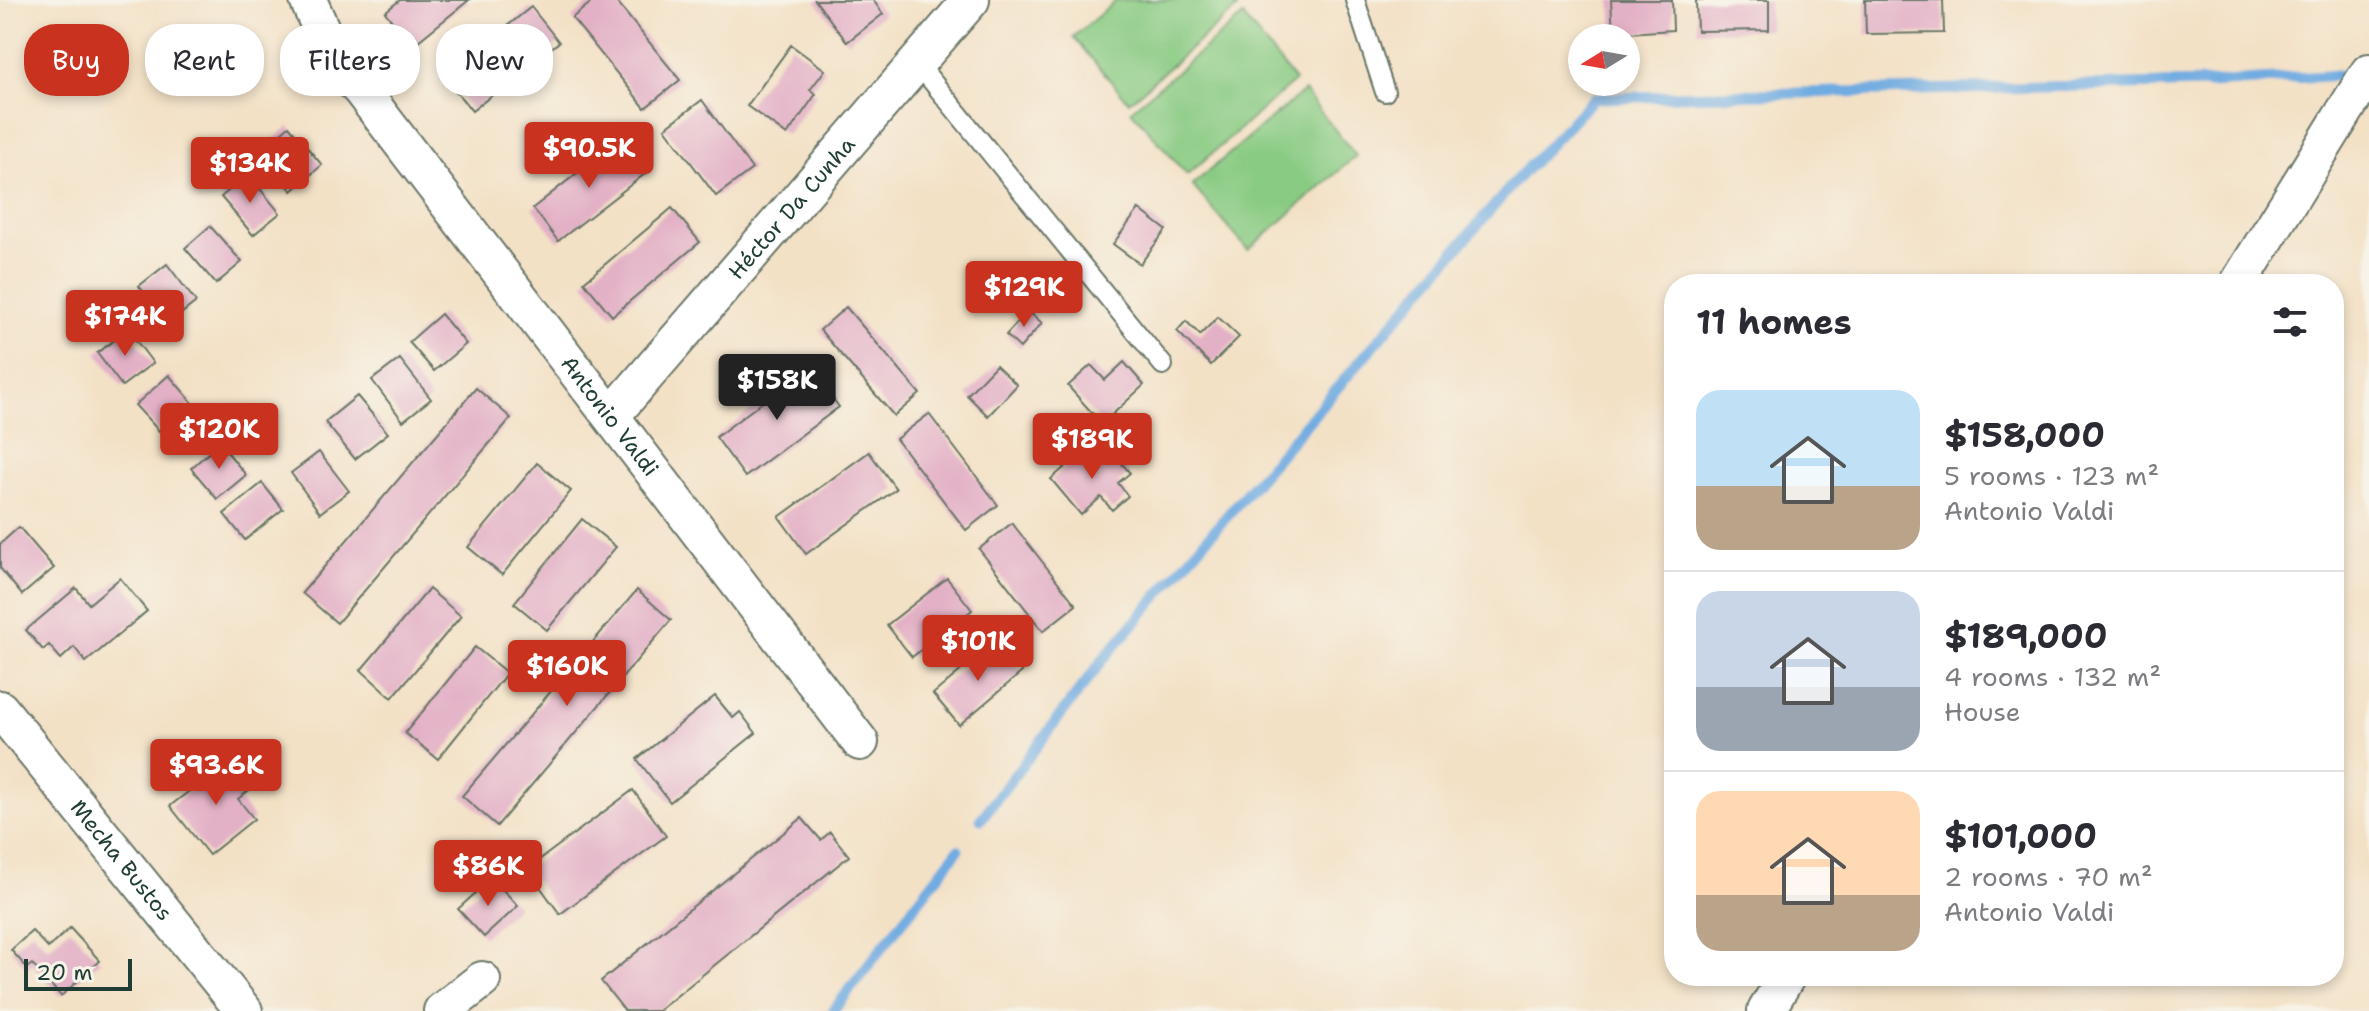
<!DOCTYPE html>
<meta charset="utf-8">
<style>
body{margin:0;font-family:"Shantell Sans",sans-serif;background:#f7f7f7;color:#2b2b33;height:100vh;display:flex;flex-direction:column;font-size:30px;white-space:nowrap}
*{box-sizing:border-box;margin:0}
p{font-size:26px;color:#7c7c81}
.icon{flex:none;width:44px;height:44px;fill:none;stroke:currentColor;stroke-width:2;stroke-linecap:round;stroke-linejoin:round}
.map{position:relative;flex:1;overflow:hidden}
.details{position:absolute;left:1664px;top:274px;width:680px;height:712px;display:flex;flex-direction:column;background:#fff;border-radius:32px;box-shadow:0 4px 12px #0003}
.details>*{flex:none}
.hud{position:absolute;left:24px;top:24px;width:760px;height:72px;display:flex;gap:16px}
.needle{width:52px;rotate:259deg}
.tools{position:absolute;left:1568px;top:24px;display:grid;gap:16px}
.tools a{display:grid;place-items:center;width:72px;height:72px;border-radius:50%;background:#fff;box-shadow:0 4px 12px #0003;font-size:40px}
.scale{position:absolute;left:24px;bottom:20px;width:108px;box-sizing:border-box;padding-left:8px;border:4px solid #1f3d34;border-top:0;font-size:22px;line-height:28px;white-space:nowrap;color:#1f3d34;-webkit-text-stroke:6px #f7f3e8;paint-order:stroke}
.price{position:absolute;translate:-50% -68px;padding:0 18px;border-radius:8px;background:#c8321e;color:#fff;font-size:26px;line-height:52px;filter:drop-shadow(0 2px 4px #0008)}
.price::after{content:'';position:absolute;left:50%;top:48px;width:24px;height:18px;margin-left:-12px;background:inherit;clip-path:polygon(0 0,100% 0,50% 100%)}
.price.active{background:#222;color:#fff}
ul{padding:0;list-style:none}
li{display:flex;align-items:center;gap:24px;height:200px;padding:0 32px}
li+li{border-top:2px solid #e1e1e2}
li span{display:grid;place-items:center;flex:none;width:224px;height:160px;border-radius:24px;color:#555}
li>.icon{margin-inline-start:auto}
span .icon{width:96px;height:96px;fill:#fffc;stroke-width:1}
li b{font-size:34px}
h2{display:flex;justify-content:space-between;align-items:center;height:96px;padding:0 32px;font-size:34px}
.pill{padding:0 28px;border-radius:32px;background:#fff;box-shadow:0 4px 12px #0003;font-size:28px;line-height:72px}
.pill.active{background:#c8321e;color:#fff}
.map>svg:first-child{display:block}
.park{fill:#89cb83;stroke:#54845c;stroke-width:2}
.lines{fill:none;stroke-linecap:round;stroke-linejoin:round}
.stream{stroke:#70abe1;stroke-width:11}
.building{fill:#e3b1c6}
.service-casing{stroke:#697667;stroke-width:22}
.minor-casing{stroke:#697667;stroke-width:40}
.service{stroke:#fff;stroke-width:18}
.minor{stroke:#fff;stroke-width:36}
.labels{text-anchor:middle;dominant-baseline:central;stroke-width:8;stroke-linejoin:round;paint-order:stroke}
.street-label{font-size:22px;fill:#1f3d34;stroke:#f7f3e8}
</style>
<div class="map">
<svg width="2369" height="1011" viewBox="0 0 2369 1011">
<rect width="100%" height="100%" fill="#f7f3e8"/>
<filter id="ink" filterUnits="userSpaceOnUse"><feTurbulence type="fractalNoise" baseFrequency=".0125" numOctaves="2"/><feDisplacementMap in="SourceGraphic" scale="16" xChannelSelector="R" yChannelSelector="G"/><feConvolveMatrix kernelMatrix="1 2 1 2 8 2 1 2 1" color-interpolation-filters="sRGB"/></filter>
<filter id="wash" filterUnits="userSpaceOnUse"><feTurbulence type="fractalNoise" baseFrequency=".006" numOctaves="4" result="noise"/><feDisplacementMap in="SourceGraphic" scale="32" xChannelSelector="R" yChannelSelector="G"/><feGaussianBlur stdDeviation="1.8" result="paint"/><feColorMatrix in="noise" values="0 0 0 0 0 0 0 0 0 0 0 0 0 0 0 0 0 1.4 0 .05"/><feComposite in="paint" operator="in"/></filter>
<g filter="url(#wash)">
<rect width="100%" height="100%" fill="#f3e1c6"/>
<g class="park">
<polygon points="1117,0 1231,0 1237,8 1129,102 1073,37"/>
<polygon points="1243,16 1295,81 1187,175 1131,110"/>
<polygon points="1304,91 1356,156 1248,250 1192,185"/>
</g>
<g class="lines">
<g class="stream">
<polyline points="981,819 1106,656 1519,177 1594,98 2209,83 2358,74"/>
<polyline points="833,1011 958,850"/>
</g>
</g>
<g id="blocks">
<g class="building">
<polygon points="400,0 469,0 412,46 385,12"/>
<polygon points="594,0 615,0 680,80 645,108 572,18"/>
<polygon points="815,0 873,0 883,14 847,42"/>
<polygon points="1611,0 1672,0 1673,30 1613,34"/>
<polygon points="1696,0 1769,0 1769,30 1697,31"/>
<polygon points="1865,0 1943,0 1944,33 1866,34"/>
<polygon points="531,7 559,42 472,111 444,77"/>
<polygon points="791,45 825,70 810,90 816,94 787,135 747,106"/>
<polygon points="702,100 752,169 716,196 665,128"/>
<polygon points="289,126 322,165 292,191 259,152"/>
<polygon points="619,140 646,173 558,241 533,208"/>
<polygon points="248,174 280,213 253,235 221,197"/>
<polygon points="672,208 700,242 612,316 584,282"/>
<polygon points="1139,209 1166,230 1140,264 1113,244"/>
<polygon points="210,226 242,262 216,284 185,248"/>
<polygon points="167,264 196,302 168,324 139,286"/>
<polygon points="846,307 920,394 894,416 820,330"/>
<polygon points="1028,311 1042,323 1020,348 1006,335"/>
<polygon points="441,314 466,344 434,371 409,342"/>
<polygon points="1218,317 1239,337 1211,365 1177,331 1186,321 1200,335"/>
<polygon points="128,330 153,363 122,386 97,353"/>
<polygon points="400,359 431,399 403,421 372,380"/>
<polygon points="1124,362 1144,385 1102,424 1068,386 1091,365 1105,380"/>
<polygon points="996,365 1017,385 988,416 967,395"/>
<polygon points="809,367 839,407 745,477 716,437"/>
<polygon points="169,375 192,402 159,431 135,405"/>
<polygon points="476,388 511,418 337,623 302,593"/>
<polygon points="357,396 388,433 355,459 325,422"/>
<polygon points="929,414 998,505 966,530 896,439"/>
<polygon points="220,443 246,475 217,499 191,468"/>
<polygon points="1092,444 1110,465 1118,459 1130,473 1118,483 1128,496 1112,510 1101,497 1081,515 1051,479"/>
<polygon points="319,452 349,491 320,513 291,473"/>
<polygon points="869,452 896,489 806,554 779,517"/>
<polygon points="537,463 571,491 502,575 468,547"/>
<polygon points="262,483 283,509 245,540 224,514"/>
<polygon points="582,519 616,547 547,630 514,603"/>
<polygon points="1012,523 1076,605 1043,631 979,549"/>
<polygon points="19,527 54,568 22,595 0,568 0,544"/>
<polygon points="120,578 147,611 86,662 74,647 61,659 49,645 43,650 26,630 76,588 89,604"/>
<polygon points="947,578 972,610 912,657 887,625"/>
<polygon points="429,589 461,616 392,698 361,670"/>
<polygon points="637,590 671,620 497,826 462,796"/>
<polygon points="996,641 1022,672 959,725 933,694"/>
<polygon points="475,647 507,673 438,759 405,733"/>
<polygon points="715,696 733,718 740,712 756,733 670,802 637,759"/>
<polygon points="231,759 253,787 238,799 254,819 209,855 170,806"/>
<polygon points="633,790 666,836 560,914 527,869"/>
<polygon points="802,818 821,840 830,832 849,856 658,1011 625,1011 601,981"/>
<polygon points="492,878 518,906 484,937 458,909"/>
<polygon points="70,928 100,961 61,996 32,964 27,968 11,950 32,931 48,948"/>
</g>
</g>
</g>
<g filter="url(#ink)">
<use href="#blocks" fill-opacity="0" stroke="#697667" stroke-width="2"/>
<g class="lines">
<g class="service-casing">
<g id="service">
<polyline points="1355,0 1385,92"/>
<polyline points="918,64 1163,365"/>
</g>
</g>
<g class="minor-casing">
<g id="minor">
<path id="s1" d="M308,0L337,65L361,90L860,742"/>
<polyline points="2238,284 2369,72"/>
<path id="s2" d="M612,415L971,0"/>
<path id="s3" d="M0,709L244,1011"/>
<polyline points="442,1011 482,980"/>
<polyline points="1766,1011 1787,976"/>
</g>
</g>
<use href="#service" class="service"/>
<use href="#minor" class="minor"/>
</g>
</g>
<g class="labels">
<g class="street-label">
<text stroke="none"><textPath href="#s2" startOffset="274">Héctor Da Cunha</textPath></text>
<text stroke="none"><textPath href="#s1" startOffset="516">Antonio Valdi</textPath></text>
<text stroke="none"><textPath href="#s3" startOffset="194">Mecha Bustos</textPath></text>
</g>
</g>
</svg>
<div class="tools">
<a><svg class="needle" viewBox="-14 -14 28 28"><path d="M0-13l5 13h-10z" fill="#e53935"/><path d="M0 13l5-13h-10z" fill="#7c7c81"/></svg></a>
</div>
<div class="scale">20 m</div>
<b class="price" style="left:589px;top:190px">$90.5K</b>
<b class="price" style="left:250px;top:205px">$134K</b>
<b class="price" style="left:1024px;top:329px">$129K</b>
<b class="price" style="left:125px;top:358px">$174K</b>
<b class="price active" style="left:777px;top:422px">$158K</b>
<b class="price" style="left:219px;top:471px">$120K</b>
<b class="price" style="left:1092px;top:481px">$189K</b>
<b class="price" style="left:978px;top:683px">$101K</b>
<b class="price" style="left:567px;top:708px">$160K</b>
<b class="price" style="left:216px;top:807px">$93.6K</b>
<b class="price" style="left:488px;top:908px">$86K</b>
<div class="hud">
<a class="pill active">Buy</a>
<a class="pill">Rent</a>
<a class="pill">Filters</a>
<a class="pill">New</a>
</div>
<section class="details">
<h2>11 homes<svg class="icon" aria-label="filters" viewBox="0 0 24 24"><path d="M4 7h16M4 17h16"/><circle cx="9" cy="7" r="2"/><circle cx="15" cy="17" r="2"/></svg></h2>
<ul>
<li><span style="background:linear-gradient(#bfe0f5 60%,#b9a48a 0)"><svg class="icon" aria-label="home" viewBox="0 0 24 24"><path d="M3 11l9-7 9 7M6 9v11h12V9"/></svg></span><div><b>$158,000</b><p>5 rooms · 123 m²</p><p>Antonio Valdi</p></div></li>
<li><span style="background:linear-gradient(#c9d6e8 60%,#9aa5b1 0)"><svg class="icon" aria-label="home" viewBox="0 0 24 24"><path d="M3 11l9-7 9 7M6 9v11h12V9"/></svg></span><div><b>$189,000</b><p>4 rooms · 132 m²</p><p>House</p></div></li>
<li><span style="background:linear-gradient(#ffd9b3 65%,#b9a48a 0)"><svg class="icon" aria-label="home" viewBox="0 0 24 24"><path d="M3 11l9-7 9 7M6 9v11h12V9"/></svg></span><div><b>$101,000</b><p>2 rooms · 70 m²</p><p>Antonio Valdi</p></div></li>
</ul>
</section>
</div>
